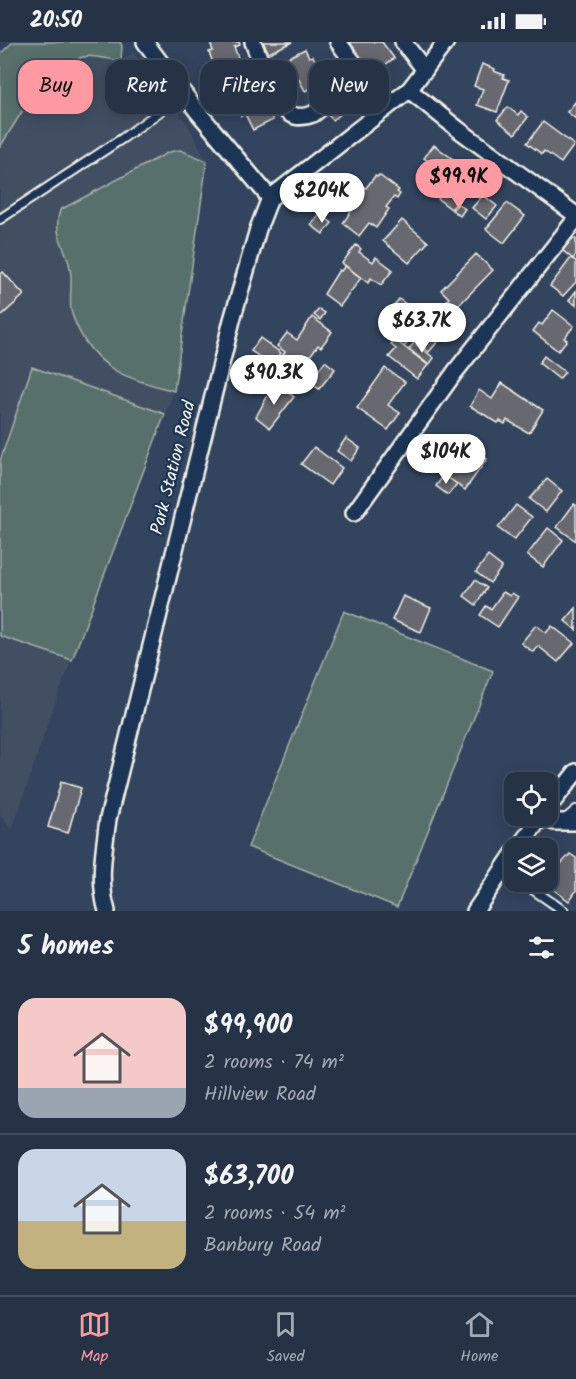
<!DOCTYPE html>
<meta charset="utf-8">
<style>
body{margin:0;font-family:Kalam,sans-serif;background:#323f52;color:#f1f3f6;height:100vh;display:flex;flex-direction:column;font-size:22px;white-space:nowrap}
*{box-sizing:border-box;margin:0}
p{font-size:20px;color:#a4aab4}
.icon{flex:none;width:33px;height:33px;fill:none;stroke:currentColor;stroke-width:2;stroke-linecap:round;stroke-linejoin:round}
.map{position:relative;height:869px;overflow:hidden}
.details{display:flex;flex-direction:column;background:#263347;flex:1}
.details>*{flex:none}
.banner{position:absolute;left:18px;top:18px;width:540px;height:54px;display:flex;gap:12px}
.fabs{position:absolute;left:504px;top:730px;display:grid;gap:12px}
.fabs a{display:grid;place-items:center;width:54px;height:54px;border-radius:12px;background:#263347;box-shadow:0 3px 15px #0003,0 0 0 2px #424e60;font-size:30px}
.price{position:absolute;translate:-50% -51px;padding:0 14px;border-radius:21px;background:#fff;color:#222;font-size:20px;line-height:39px;filter:drop-shadow(0 2px 3px #0008)}
.price::after{content:'';position:absolute;left:50%;top:36px;width:18px;height:14px;margin-left:-9px;background:inherit;clip-path:polygon(0 0,100% 0,50% 100%)}
.price.selected{background:#ff9aa2;color:#111}
ul{padding:0;list-style:none}
li{display:flex;align-items:center;gap:18px;height:150px;padding:0 18px}
li+li{border-top:2px solid #424e60}
li span{display:grid;place-items:center;flex:none;width:168px;height:120px;border-radius:18px;color:#555}
li>.icon{margin-inline-start:auto}
span .icon{width:72px;height:72px;fill:#fffc;stroke-width:1}
li b{font-size:26px}
h2{display:flex;justify-content:space-between;align-items:center;height:72px;padding:0 18px;font-size:26px}
.pill{padding:0 21px;border-radius:18px;background:#263347;box-shadow:0 3px 15px #0003,0 0 0 2px #424e60;font-size:21px;line-height:54px}
.pill.selected{background:#ff9aa2;color:#111}
.status{display:flex;justify-content:space-between;align-items:center;height:42px;padding:0 30px;background:#263347;direction:ltr}
.status svg{height:16px;fill:currentColor}
.menu{display:flex;justify-content:space-around;align-items:center;height:84px;border-top:2px solid #424e60;background:#263347;font-size:16px;color:#a4aab4}
.menu a{display:grid;justify-items:center;gap:3px}
.menu .selected{color:#ff9aa2}
.map>svg:first-child{display:block}
.built{fill:#434f64}
.green{fill:#58706c;stroke:#a6b0aa;stroke-width:1.5}
.building{fill:#676871;stroke:#f4f1e8;stroke-width:1.5}
.lines{fill:none;stroke-linecap:round;stroke-linejoin:round}
.service-casing{stroke:#f4f1e8;stroke-width:12}
.minor-casing{stroke:#f4f1e8;stroke-width:20}
.service{stroke:#1d3557;stroke-width:8}
.minor{stroke:#1d3557;stroke-width:15}
.labels{text-anchor:middle;dominant-baseline:central;stroke-width:4.5;stroke-linejoin:round;paint-order:stroke}
.street-label{font-size:18px;fill:#f4f1e8;stroke:#1d3557}
</style>
<div class="status"><b>20:50</b><svg viewBox="0 0 49 12"><path d="M0 12V9h3v3zM5 12V6h3v6zM10 12V3h3v9zM15 12V0h3v12zM26 1h20v11H26zM47 4h2v5h-2z"/></svg></div>
<div class="map">
<svg width="576" height="869" viewBox="0 0 576 869">
<rect width="100%" height="100%" fill="#33445f"/>
<filter id="ink" filterUnits="userSpaceOnUse"><feTurbulence type="fractalNoise" baseFrequency=".0167" numOctaves="2"/><feDisplacementMap in="SourceGraphic" scale="12" xChannelSelector="R" yChannelSelector="G"/><feConvolveMatrix kernelMatrix="1 2 1 2 8 2 1 2 1" color-interpolation-filters="sRGB"/></filter>
<g filter="url(#ink)">
<polygon class="built" points="133,10 188,83 207,119 174,349 51,672 12,788 0,772 0,105 23,68 64,55 70,26 77,16 90,14 121,19"/>
<g class="green">
<path d="M13,0H120L122,4L121,19C76,11 73,8 64,55L23,68L0,105V12Z"/>
<path d="M180,108L207,119L174,349C135,338 108,334 84,298C79,289 73,278 71,268C69,254 73,240 70,226C66,203 52,194 60,168L169,110Z"/>
<polygon points="32,325 165,372 72,618 0,594 0,419"/>
<polygon points="344,569 493,629 397,865 248,805"/>
</g>
<g class="building">
<polygon points="210,0 239,0 240,3 234,5 245,34 221,42 209,10 213,9"/>
<polygon points="263,0 292,0 269,11"/>
<polygon points="347,0 382,0 394,16 377,29 371,22 367,25"/>
<polygon points="305,7 309,15 313,14 319,26 315,28 321,41 305,49 296,32 285,37 277,21"/>
<polygon points="482,22 495,27 494,29 504,33 503,36 509,38 497,70 477,63 483,47 474,44"/>
<polygon points="259,37 265,48 259,51 273,78 253,88 245,72 241,74 235,62 238,60 234,50"/>
<polygon points="576,59 576,77 567,70"/>
<polygon points="335,65 341,72 333,78 327,72"/>
<polygon points="508,65 518,73 521,69 528,75 515,92 497,78"/>
<polygon points="543,80 574,103 561,121 544,109 542,112 527,101"/>
<polygon points="434,103 461,123 439,151 422,139 433,123 424,116"/>
<polygon points="379,133 399,148 397,150 400,152 397,157 394,155 386,165 389,167 376,186 369,181 359,194 343,181 352,168 348,165 364,145 366,146 375,134 377,135"/>
<polygon points="448,144 462,154 451,167 438,157"/>
<polygon points="483,153 497,164 486,177 472,166"/>
<polygon points="507,161 525,174 504,201 486,187"/>
<polygon points="458,162 465,167 460,174 452,168"/>
<polygon points="320,172 332,181 323,192 311,183"/>
<polygon points="402,178 428,200 409,221 383,199"/>
<polygon points="570,197 576,197 576,213 573,217 562,208"/>
<polygon points="356,203 361,207 359,210 373,220 376,215 393,228 381,243 371,236 368,241 342,221"/>
<polygon points="476,212 493,228 456,266 447,258 449,256 441,248"/>
<polygon points="571,216 576,219 576,240 563,254 550,244"/>
<polygon points="345,224 361,236 340,264 324,252 339,228 341,229"/>
<polygon points="3,230 24,253 0,275 0,233"/>
<polygon points="576,249 576,263 569,258"/>
<polygon points="399,257 425,276 409,294 411,296 404,305 378,284"/>
<polygon points="437,264 445,270 435,283 427,276"/>
<polygon points="319,267 325,271 320,278 314,273"/>
<polygon points="553,268 574,284 564,296 567,298 558,309 533,289 539,281 542,283"/>
<polygon points="312,275 332,290 321,305 318,303 299,329 282,314 285,310 277,304 287,291 297,298"/>
<polygon points="422,285 439,298 429,310 412,297"/>
<polygon points="260,296 281,311 272,323 251,309"/>
<polygon points="395,298 428,323 417,337 389,315 396,307 391,303"/>
<polygon points="414,301 434,316 429,323 409,307"/>
<polygon points="544,314 565,330 559,337 539,321"/>
<polygon points="325,319 335,327 319,347 309,340"/>
<polygon points="385,326 405,340 388,363 400,371 388,388 357,366"/>
<polygon points="502,341 543,368 529,391 507,378 505,382 500,379 498,381 470,364 479,348 492,357"/>
<polygon points="280,344 294,355 270,386 256,375 269,351"/>
<polygon points="346,396 360,406 351,419 337,409"/>
<polygon points="467,402 487,417 465,448 444,433"/>
<polygon points="314,405 342,426 330,443 301,422"/>
<polygon points="444,433 457,442 448,453 436,444"/>
<polygon points="547,437 562,449 546,470 529,457"/>
<polygon points="574,462 576,463 576,499 557,485"/>
<polygon points="516,463 532,475 514,498 498,486"/>
<polygon points="548,486 563,498 543,525 527,513"/>
<polygon points="488,514 502,525 490,541 476,530"/>
<polygon points="475,538 487,546 476,563 464,554"/>
<polygon points="503,550 510,554 512,551 518,555 498,585 480,573 486,564 491,567"/>
<polygon points="403,554 431,566 421,590 392,578"/>
<polygon points="576,566 576,588 565,579"/>
<polygon points="536,583 546,591 552,584 574,601 558,620 538,604 533,610 521,601"/>
<polygon points="61,740 81,746 68,791 48,785"/>
<polygon points="570,812 576,816 576,849 569,859 546,842 548,840 548,825 553,818 560,823"/>
</g>
<g class="lines">
<g class="service-casing">
<g id="service">
<polyline points="0,177 123,96 184,52"/>
<polyline points="564,778 576,768"/>
<polyline points="503,827 514,835"/>
<polyline points="522,840 564,869"/>
</g>
</g>
<g class="minor-casing">
<g id="minor">
<polyline points="145,0 197,69 270,156"/>
<path d="M253,0C259,15 277,66 290,72C297,76 305,75 313,72L363,33"/>
<polyline points="338,0 387,65"/>
<polyline points="403,0 425,28"/>
<polyline points="409,48 459,88 576,173"/>
<polyline points="354,471 455,330 576,177"/>
<polyline points="548,766 576,730"/>
<polyline points="541,775 554,780 576,780"/>
<polyline points="517,807 542,774"/>
<path d="M107,869C98,839 104,808 108,777L232,278L258,187L270,156L409,48L446,0"/>
<polyline points="475,869 514,811"/>
</g>
</g>
<use href="#service" class="service"/>
<use href="#minor" class="minor"/>
</g>
</g>
<g class="labels">
<g class="street-label">
<text transform="translate(174 426) rotate(-76)">Park Station Road</text>
</g>
</g>
</svg>
<div class="fabs">
<a><svg class="icon" aria-label="locate" viewBox="0 0 24 24"><circle cx="12" cy="12" r="6"/><path d="M12 2v4M12 18v4M2 12h4M18 12h4"/></svg></a>
<a><svg class="icon" aria-label="layers" viewBox="0 0 24 24"><path d="M12 4l9 5-9 5-9-5zM3 14l9 5 9-5"/></svg></a>
</div>
<b class="price selected" style="left:459px;top:168px">$99.9K</b>
<b class="price" style="left:322px;top:182px">$204K</b>
<b class="price" style="left:422px;top:312px">$63.7K</b>
<b class="price" style="left:274px;top:364px">$90.3K</b>
<b class="price" style="left:446px;top:443px">$104K</b>
<div class="banner">
<a class="pill selected">Buy</a>
<a class="pill">Rent</a>
<a class="pill">Filters</a>
<a class="pill">New</a>
</div>
</div>
<section class="details">
<h2>5 homes<svg class="icon" aria-label="filters" viewBox="0 0 24 24"><path d="M4 7h16M4 17h16"/><circle cx="9" cy="7" r="2"/><circle cx="15" cy="17" r="2"/></svg></h2>
<ul>
<li><span style="background:linear-gradient(#f6c9c9 75%,#9aa5b1 0)"><svg class="icon" aria-label="home" viewBox="0 0 24 24"><path d="M3 11l9-7 9 7M6 9v11h12V9"/></svg></span><div><b>$99,900</b><p>2 rooms · 74 m²</p><p>Hillview Road</p></div></li>
<li><span style="background:linear-gradient(#c9d6e8 60%,#c2b280 0)"><svg class="icon" aria-label="home" viewBox="0 0 24 24"><path d="M3 11l9-7 9 7M6 9v11h12V9"/></svg></span><div><b>$63,700</b><p>2 rooms · 54 m²</p><p>Banbury Road</p></div></li>
</ul>
</section>
<nav class="menu">
<a class="selected"><svg class="icon" aria-label="map" viewBox="0 0 24 24"><path d="M3 6l6-2 6 2 6-2v14l-6 2-6-2-6 2zM9 4v14M15 6v14"/></svg>Map</a>
<a><svg class="icon" aria-label="saved" viewBox="0 0 24 24"><path d="M7 4h10v16l-5-4-5 4z"/></svg>Saved</a>
<a><svg class="icon" aria-label="home" viewBox="0 0 24 24"><path d="M3 11l9-7 9 7M6 9v11h12V9"/></svg>Home</a>
</nav>
